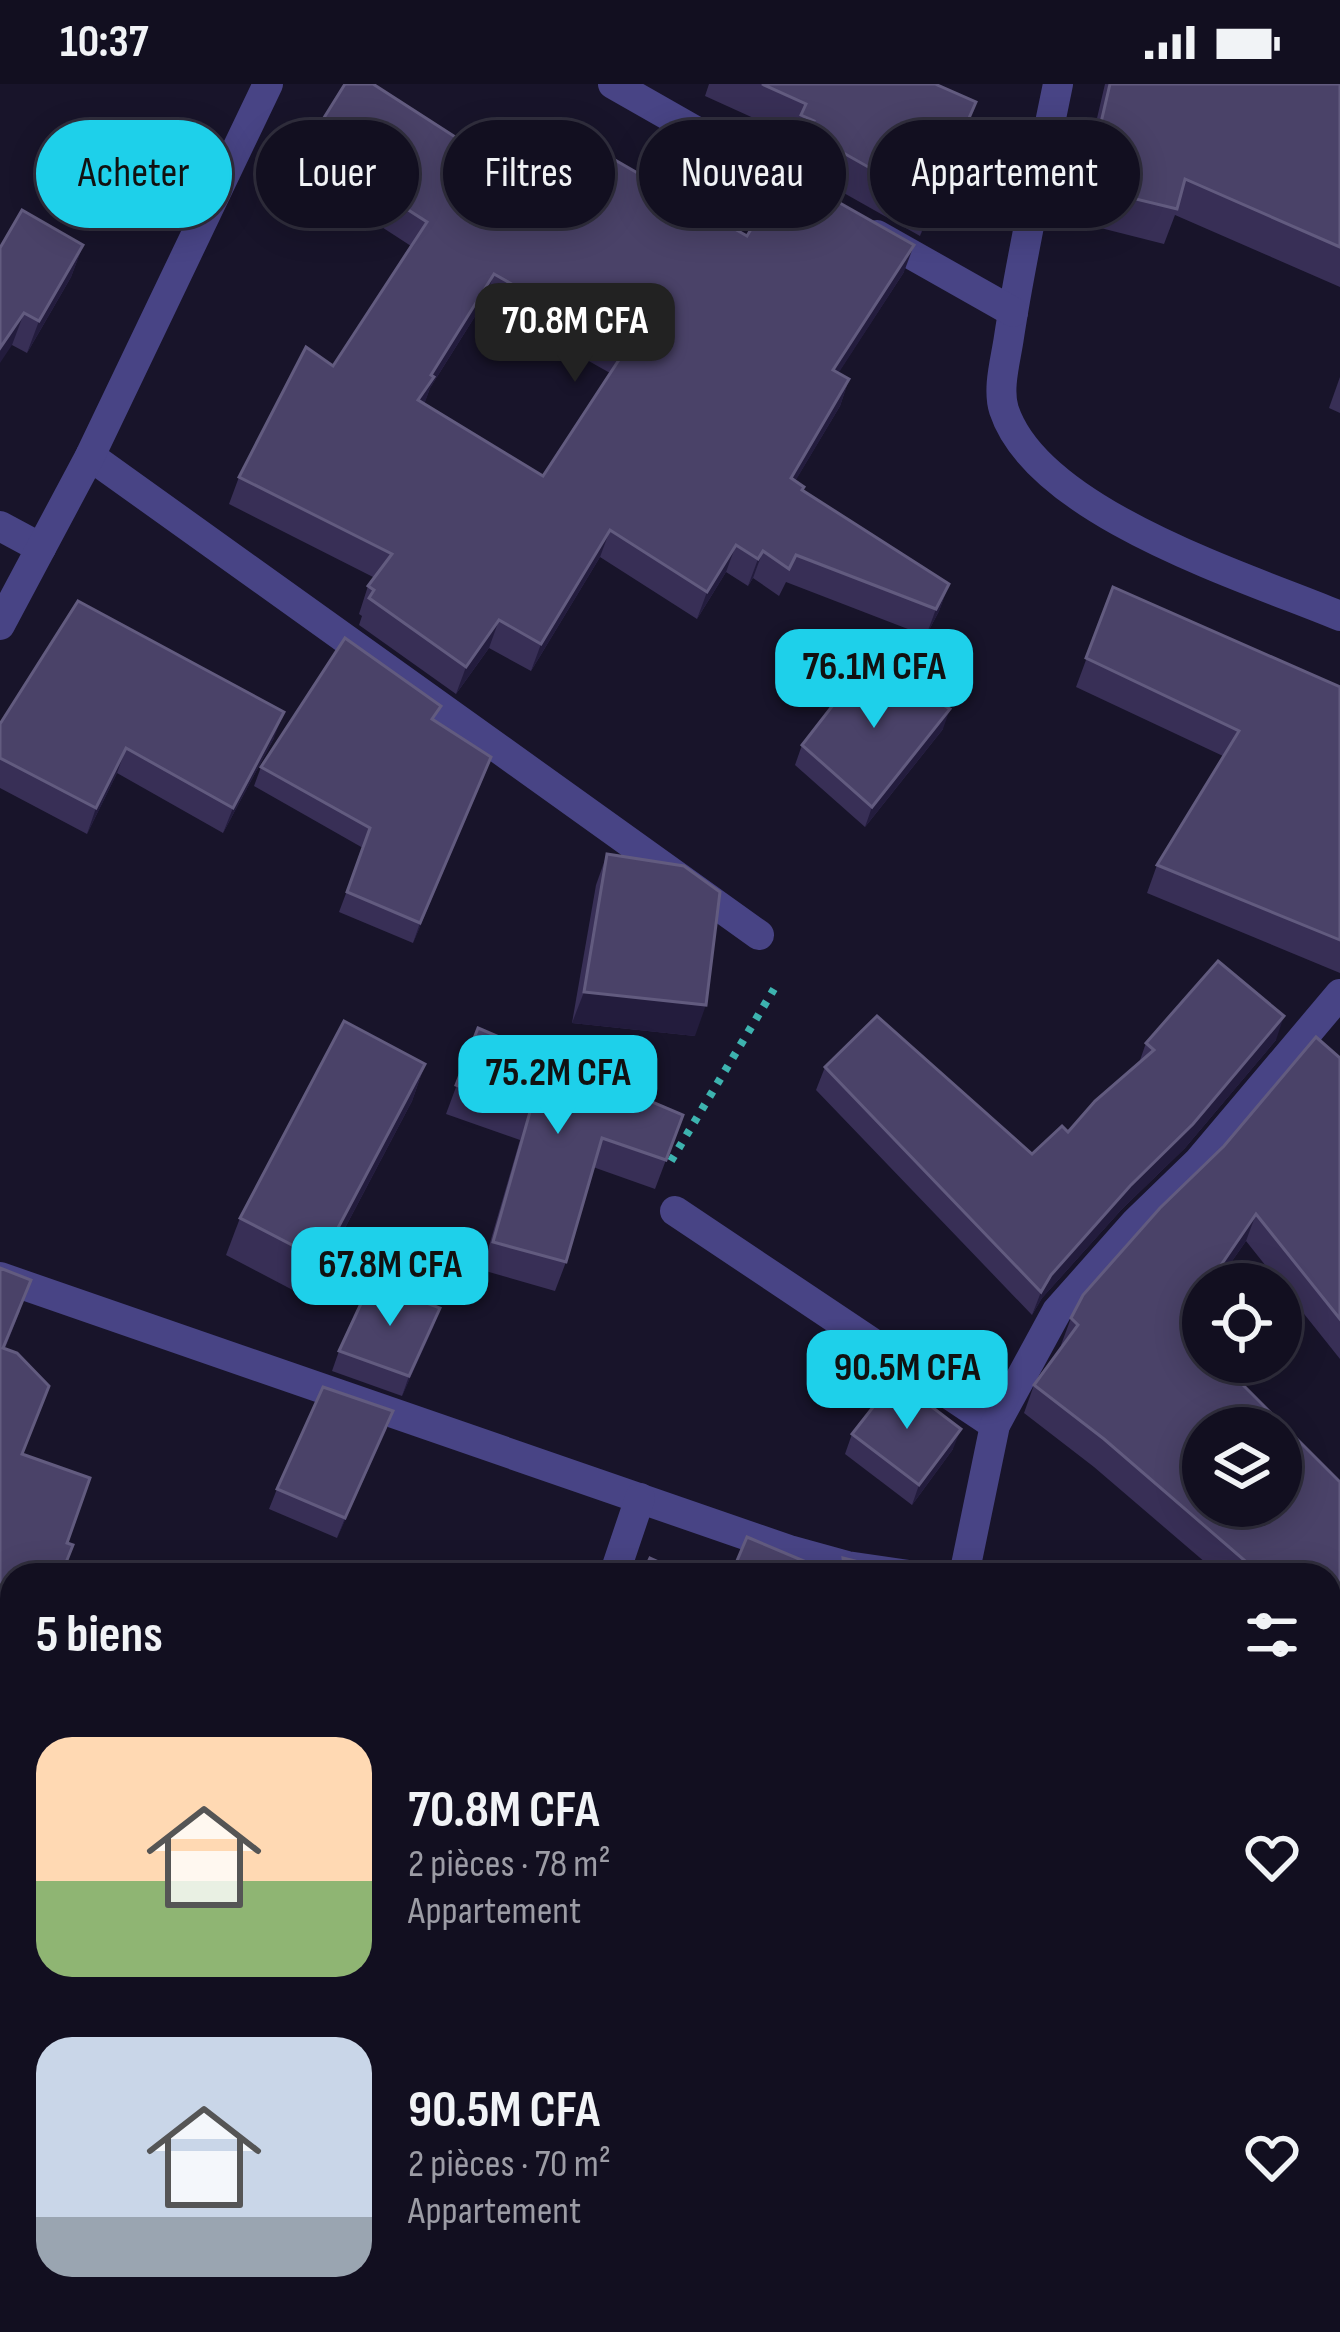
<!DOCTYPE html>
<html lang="fr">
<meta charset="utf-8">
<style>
body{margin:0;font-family:"Sofia Sans Condensed",sans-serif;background:#1f1d2d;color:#f1f3f6;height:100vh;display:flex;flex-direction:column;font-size:45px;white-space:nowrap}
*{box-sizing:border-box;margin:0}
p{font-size:39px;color:#9c9ca5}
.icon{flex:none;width:66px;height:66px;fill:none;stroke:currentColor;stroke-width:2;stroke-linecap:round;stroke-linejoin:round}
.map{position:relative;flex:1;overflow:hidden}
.panel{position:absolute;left:0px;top:1479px;width:1341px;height:771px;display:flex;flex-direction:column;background:#120f20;border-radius:36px 36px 0 0;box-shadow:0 6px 30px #0003,0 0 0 3px #312f3e}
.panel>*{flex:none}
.top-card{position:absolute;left:36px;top:36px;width:1269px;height:108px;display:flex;gap:24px}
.tools{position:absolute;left:1182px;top:1179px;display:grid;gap:24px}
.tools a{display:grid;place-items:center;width:120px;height:120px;border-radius:50%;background:#120f20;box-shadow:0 6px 30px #0003,0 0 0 3px #312f3e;font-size:60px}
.price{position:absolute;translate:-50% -102px;padding:0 27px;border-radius:24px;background:#1ed0ea;color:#111;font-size:39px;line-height:78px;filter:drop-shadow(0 3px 6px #0008)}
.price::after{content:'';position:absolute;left:50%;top:72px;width:36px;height:27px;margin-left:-18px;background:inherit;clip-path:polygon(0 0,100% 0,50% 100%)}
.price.active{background:#222;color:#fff}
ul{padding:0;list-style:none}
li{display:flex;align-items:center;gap:36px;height:300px;padding:0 36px}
li span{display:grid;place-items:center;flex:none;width:336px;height:240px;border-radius:36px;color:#555}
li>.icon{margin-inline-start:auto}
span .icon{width:144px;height:144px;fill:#fffc;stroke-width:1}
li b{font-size:51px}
h2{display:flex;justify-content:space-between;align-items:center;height:144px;padding:0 36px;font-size:51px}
.pill{padding:0 42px;border-radius:54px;background:#120f20;box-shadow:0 6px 30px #0003,0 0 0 3px #312f3e;font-size:42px;line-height:108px}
.pill.active{background:#1ed0ea;color:#111}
.status{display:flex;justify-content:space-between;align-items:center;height:84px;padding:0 60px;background:#120f20;direction:ltr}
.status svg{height:33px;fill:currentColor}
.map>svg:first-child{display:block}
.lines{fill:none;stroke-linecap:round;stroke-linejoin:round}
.path{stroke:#3db3af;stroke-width:8;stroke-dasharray:6 9;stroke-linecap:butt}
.minor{stroke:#484485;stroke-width:30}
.wall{fill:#382f56;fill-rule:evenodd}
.shaded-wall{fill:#231c3d}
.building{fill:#4a4268;stroke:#625b7f;stroke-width:3;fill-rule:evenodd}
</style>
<div class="status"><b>10:37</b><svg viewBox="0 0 49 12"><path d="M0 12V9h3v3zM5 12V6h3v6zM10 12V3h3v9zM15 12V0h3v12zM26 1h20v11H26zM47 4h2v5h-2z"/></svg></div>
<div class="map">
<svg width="1340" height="2248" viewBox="0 0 1340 2248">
<rect width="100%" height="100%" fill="#18142a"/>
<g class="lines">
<polyline class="path" points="671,1077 774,905"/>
<g class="minor">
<polyline points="613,0 815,115"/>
<path d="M1058,0C1041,84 1022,168 1009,253C1006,275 997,304 1004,326C1038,429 1246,493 1340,532"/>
<polyline points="877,151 1013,228"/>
<polyline points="90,372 759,851"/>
<polyline points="0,442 41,464"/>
<polyline points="0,541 90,372 268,0"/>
<polyline points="675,1127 995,1341"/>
<polyline points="0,1193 789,1466 847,1482 909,1491"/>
<polyline points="614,1491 640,1414"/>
<polyline points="964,1491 995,1341 1057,1227 1136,1138 1199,1077 1340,910"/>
</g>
</g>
<g class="wall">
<polygon points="709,0 935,0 976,18 964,51 920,152 796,82 800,69 789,64 793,52 705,12"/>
<polygon points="1105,0 1340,0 1340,203 1175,131 1164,160 1073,137"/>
<path d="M307,61L581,134L747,152L904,188L838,289L849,295L840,322L795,397L803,406L949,500L939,527L926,552L786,498L779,512L753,494L748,502L726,488L697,535L600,473L531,587L489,564L456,610L359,541L362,532L359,530L368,502L375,494L229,420L239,393L333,282L411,162L297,88ZM484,218L610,289L543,392L424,320L430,304Z"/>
<polygon points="83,161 71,193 27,269 12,261 0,164"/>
<polygon points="1340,293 1340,329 1329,324"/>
<polygon points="1113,503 1340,603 1340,889 1147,809 1157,781 1223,672 1076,603"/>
<polygon points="435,637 491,673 413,859 339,828 363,764 254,702 261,683"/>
<polygon points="0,640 274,654 223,749 117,689 87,750 0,704"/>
<polygon points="943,645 865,743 795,681 802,661"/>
<polygon points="607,770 695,952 572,939 596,801"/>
<polygon points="478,944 683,1031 655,1105 593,1083 566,1178 555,1207 482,1186 520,1056 446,1030"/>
<polygon points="1276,956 1185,1064 1122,1125 1042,1214 1032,1231 816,1006 825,983 1032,1070 1068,1048 1139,979 1146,959"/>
<polygon points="1340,974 1340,1275 1246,1157 1216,1200 1203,1200 1203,1220 1186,1244 1340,1398 1340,1603 1329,1601 1329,1491 1220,1491 1094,1383 1024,1329 1034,1301 1062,1263 1061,1261 1071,1234"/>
<polygon points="425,980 412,1017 308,1214 226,1171 240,1134"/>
<polygon points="0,1184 20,1227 5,1264 23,1370 12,1491 12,1634 0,1629"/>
<polygon points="440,1224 402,1312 332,1287 339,1267"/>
<polygon points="393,1327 337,1454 269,1425 277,1405"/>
<polygon points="852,1350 953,1365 912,1421 845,1370"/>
<polygon points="843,1474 895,1491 731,1491 837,1491"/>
<polygon points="1329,1606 1340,1611 1340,1718 1329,1713"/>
<polygon points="0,1822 7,1828 12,1828 12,1990 0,1976"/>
<polygon points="1340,1900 1340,1957 1329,1948 1329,1914"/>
<polygon points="12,2130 12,2238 111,2238 97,2248 0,2248 0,2141"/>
<polygon points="316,2238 462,2238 458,2248 315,2248"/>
<polygon points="665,2238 948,2238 969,2248 661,2248"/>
</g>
<g class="shaded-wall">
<polygon points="976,18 964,51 920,152 932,119"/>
<polygon points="83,161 71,193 27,269 39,237"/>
<polygon points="914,161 904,188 823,313 833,286"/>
<polygon points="494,190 484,218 430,304 424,321 418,316 431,291"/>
<polygon points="24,229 12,261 0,279 0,264"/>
<polygon points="849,295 840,322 781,421 791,394"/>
<polygon points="610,446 600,473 531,587 541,560"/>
<polygon points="736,461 726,488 697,535 707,508"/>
<polygon points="763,467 753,494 748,502 758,475"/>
<polygon points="949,500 939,527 926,552 936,525"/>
<polygon points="499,536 489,564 456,610 466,583"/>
<polygon points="950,625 943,645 865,743 872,723"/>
<polygon points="284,628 274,654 223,749 233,724"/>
<polygon points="126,664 117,689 87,750 96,724"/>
<polygon points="491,673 484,693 413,859 420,839"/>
<polygon points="584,908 706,921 695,952 572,939"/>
<polygon points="1284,932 1276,956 1185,1064 1122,1125 1042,1214 1032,1231 1041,1208 1051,1191"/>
<polygon points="425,980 412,1017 308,1214 321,1176"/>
<polygon points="1256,1130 1246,1157 1216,1200 1208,1200"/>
<polygon points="1203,1207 1203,1220 1171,1266 1181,1239"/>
<polygon points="440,1224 433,1244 402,1312 409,1292"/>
<polygon points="393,1327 386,1347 337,1454 345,1434"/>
<polygon points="961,1345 953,1365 912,1421 919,1401"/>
<polygon points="84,2238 111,2238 97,2248 71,2248"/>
</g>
<g class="building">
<path d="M345,0H373L581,134L615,76L747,152L785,88L914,161L833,286L849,295L791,394L804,403L802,406L949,500L936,525L796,471L789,485L763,467L758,475L736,461L707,508L610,446L541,560L499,536L466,583L369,514L374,506L368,502L392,470L239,393L306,263L333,282L427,138L307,61ZM494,190L626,265L543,392L418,316L434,293L431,291Z"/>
<polygon points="762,0 935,0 976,18 932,119 808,49 814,37 801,31 806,20"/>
<polygon points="1110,0 1340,0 1340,163 1185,95 1177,125 1086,103"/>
<polygon points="22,126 83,161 39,237 24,229 0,264 0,164"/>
<polygon points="1113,503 1340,603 1340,856 1157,781 1239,647 1086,574"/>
<polygon points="78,517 284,628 233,724 126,664 96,724 0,674 0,640"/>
<polygon points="345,554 441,622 432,635 491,673 420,839 347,808 370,744 261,683"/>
<polygon points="868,576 950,625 872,723 802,661"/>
<polygon points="607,770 684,782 720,808 706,921 584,908"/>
<polygon points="1218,877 1284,932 1193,1040 1130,1102 1051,1191 1041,1208 825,983 877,932 1032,1070 1062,1042 1068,1048 1095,1017 1154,966 1146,959"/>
<polygon points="344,937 425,980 321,1176 240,1134"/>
<polygon points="478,944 683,1031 666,1076 602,1054 566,1178 493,1158 530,1028 456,1001"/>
<path d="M1316,953L1340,974V1235L1256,1130L1208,1200H1203V1207L1181,1239L1203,1261V1278H1220L1340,1398V1574L1335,1573L1329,1576V1491H1256L1258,1488L1104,1355L1034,1301L1078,1241L1071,1234L1083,1211L1160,1124L1224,1062ZM1203,1344H1281V1422H1203Z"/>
<polygon points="0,1184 31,1196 3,1264 17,1269 49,1302 22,1370 90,1394 67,1459 73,1461 61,1491 12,1491 12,1598 0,1593"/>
<polygon points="371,1198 440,1224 409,1292 339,1267"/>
<polygon points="895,1295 961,1345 919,1401 852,1350"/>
<polygon points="323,1303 393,1327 345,1434 277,1405"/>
<polygon points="747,1453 837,1491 731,1491"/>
<polygon points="650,1474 688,1491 642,1491"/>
<polygon points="843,1474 855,1477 895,1491 845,1491"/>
<polygon points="353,1485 364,1491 349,1491"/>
<polygon points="1329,1606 1340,1611 1340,1686 1329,1680"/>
<polygon points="0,1822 7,1828 12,1828 12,1951 0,1937"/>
<polygon points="1340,1900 1340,1923 1329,1914"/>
<polygon points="12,2130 12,2234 0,2230 0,2141"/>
<polygon points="1329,2186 1340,2190 1340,2248 1233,2248 1220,2243 1223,2238 1329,2238"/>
<polygon points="25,2238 84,2238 71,2248 54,2248"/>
<polygon points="322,2238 387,2238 385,2248 320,2248"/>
<polygon points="417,2238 460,2238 455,2248 437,2248"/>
<polygon points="696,2238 948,2238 969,2248 725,2248"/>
</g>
</svg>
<div class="tools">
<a><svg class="icon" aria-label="locate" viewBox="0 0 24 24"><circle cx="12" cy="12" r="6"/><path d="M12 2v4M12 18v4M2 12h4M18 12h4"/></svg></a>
<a><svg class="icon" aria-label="layers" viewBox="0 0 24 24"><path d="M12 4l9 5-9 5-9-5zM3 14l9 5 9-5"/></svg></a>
</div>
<b class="price active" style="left:575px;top:301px">70.8M CFA</b>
<b class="price" style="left:874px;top:647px">76.1M CFA</b>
<b class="price" style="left:558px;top:1053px">75.2M CFA</b>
<b class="price" style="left:390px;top:1245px">67.8M CFA</b>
<b class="price" style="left:907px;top:1348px">90.5M CFA</b>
<div class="top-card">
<a class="pill active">Acheter</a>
<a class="pill">Louer</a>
<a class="pill">Filtres</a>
<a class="pill">Nouveau</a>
<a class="pill">Appartement</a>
</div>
<section class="panel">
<h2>5 biens<svg class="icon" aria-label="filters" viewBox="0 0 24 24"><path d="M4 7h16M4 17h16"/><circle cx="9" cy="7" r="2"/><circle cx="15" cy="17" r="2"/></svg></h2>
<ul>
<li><span style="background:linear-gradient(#ffd9b3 60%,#8fb573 0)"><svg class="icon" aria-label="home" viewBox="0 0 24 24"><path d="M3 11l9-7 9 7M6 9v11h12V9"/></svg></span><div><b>70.8M CFA</b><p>2 pièces · 78 m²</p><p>Appartement</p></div><svg class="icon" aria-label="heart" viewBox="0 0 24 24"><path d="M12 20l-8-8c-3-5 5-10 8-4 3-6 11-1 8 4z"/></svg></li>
<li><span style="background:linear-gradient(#c9d6e8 75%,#9aa5b1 0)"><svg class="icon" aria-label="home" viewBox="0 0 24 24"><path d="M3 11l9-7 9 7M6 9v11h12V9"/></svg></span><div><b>90.5M CFA</b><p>2 pièces · 70 m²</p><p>Appartement</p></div><svg class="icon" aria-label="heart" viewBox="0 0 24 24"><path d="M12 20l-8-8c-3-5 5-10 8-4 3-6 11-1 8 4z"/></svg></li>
</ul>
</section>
</div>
